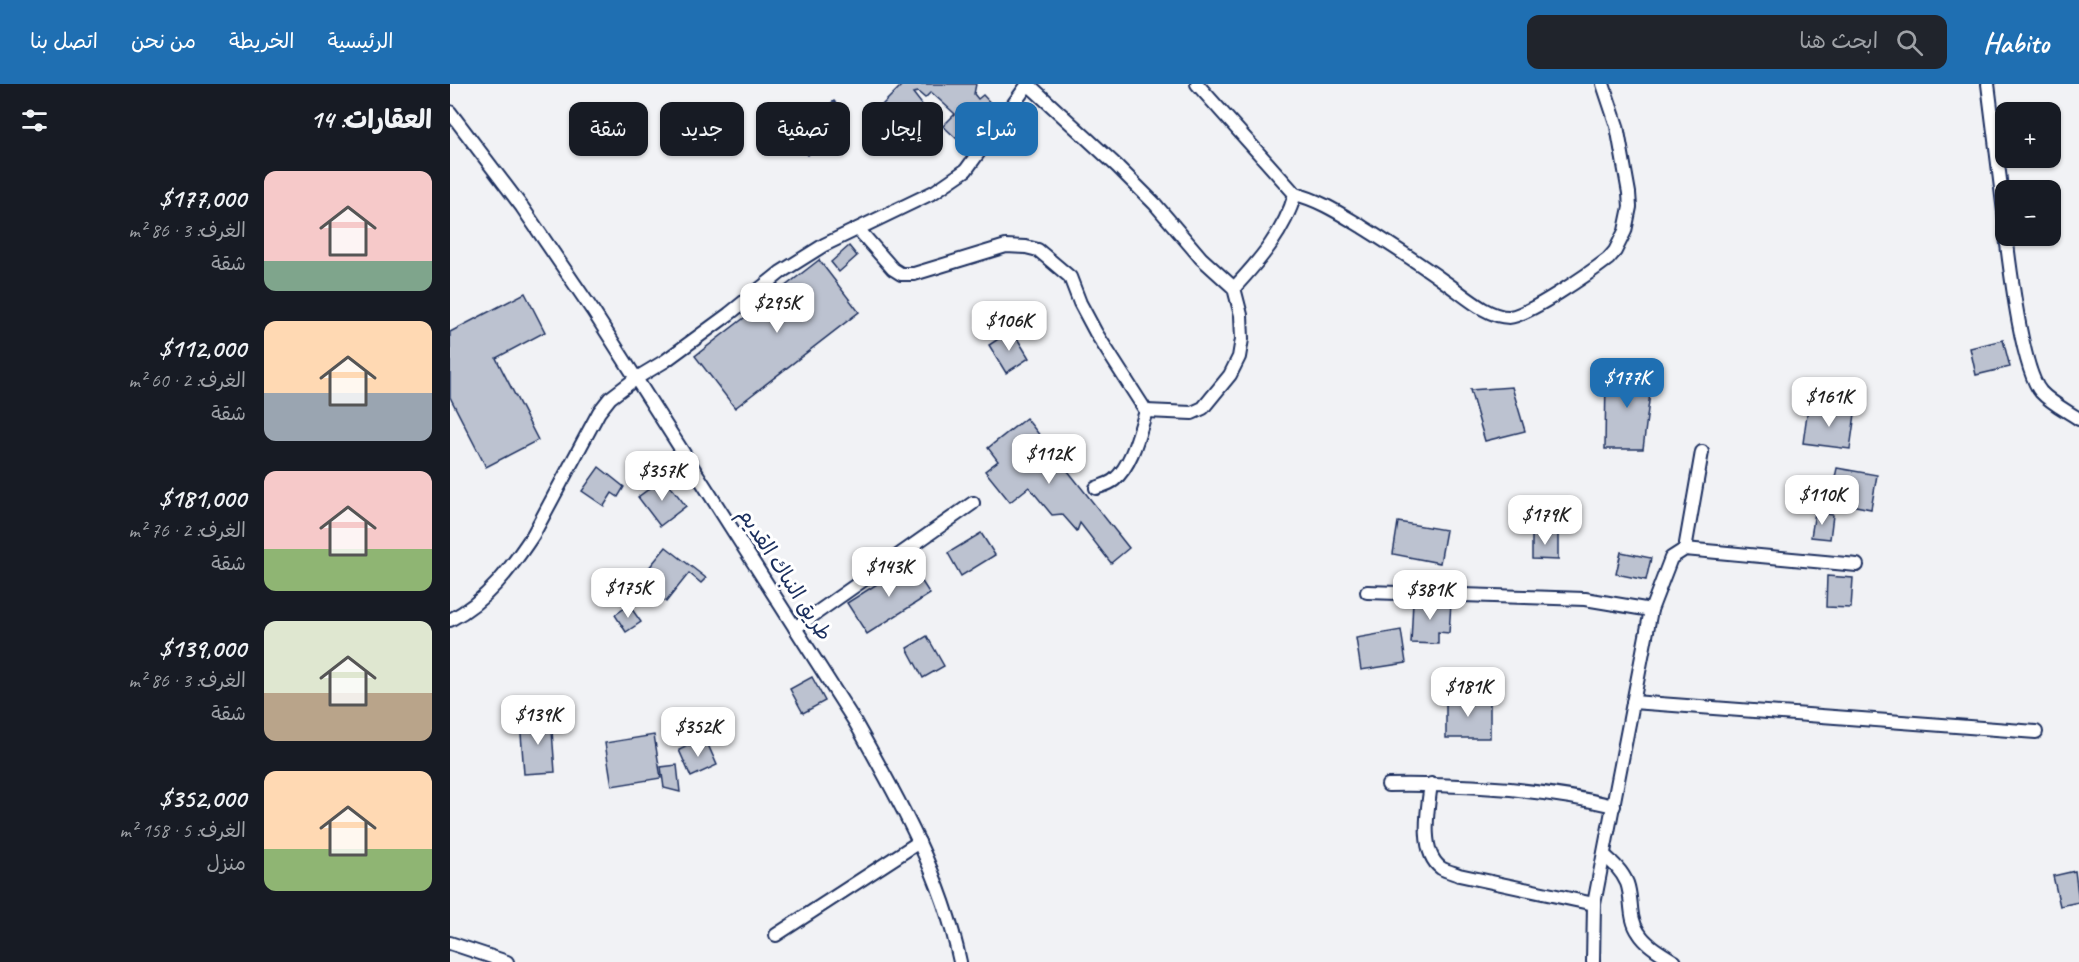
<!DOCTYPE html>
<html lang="ar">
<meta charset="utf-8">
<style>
body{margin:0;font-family:Caveat,"Playpen Sans Arabic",sans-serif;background:#20242c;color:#f1f3f6;direction:rtl;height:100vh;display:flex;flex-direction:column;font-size:22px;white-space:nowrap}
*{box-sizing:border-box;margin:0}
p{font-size:20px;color:#9ea1a6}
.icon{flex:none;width:33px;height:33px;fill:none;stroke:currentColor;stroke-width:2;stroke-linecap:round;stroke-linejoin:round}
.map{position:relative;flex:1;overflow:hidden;direction:ltr}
.details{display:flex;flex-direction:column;background:#171b24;width:450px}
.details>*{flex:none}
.top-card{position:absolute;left:18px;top:18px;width:570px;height:54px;direction:rtl;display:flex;gap:12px}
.buttons{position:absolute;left:1545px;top:18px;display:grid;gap:12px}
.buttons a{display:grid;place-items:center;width:66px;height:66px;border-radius:12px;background:#171b24;box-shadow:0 2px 4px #0004;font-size:30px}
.price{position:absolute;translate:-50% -51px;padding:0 14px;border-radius:12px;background:#fff;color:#222;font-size:20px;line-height:39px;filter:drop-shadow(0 2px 3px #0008)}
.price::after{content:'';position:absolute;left:50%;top:36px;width:18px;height:14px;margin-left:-9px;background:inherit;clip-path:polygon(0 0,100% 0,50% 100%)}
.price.on{background:#1f6fb2;color:#fff}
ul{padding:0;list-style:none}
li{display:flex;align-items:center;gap:18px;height:150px;padding:0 18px}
li span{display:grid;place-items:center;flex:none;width:168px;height:120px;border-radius:12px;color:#555}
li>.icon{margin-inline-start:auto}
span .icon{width:72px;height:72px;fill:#fffc;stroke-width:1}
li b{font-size:26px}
h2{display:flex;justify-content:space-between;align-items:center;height:72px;padding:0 18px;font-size:26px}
.chip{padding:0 21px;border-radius:12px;background:#171b24;box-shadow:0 2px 4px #0004;font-size:21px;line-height:54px}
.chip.on{background:#1f6fb2;color:#fff}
header{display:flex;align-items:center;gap:36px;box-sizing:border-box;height:84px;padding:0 30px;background:#1f6fb2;color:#fff}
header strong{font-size:28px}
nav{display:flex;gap:33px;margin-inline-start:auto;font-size:21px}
.search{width:420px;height:54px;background:#20242c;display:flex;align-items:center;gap:15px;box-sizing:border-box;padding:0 21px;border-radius:12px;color:#9ea1a6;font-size:22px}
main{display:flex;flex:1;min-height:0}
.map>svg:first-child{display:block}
.building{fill:#bcc2d0;stroke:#1b2f5e;stroke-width:1.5}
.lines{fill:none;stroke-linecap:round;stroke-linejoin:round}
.minor-casing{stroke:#1b2f5e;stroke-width:16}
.minor{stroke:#fff;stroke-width:12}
.labels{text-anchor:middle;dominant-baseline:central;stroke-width:6;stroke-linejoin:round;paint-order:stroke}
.street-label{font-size:21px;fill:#1b2f5e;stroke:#fff}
</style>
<header>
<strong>Habito</strong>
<div class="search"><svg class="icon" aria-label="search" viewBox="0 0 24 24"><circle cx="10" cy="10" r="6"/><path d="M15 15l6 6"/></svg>ابحث هنا</div>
<nav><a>الرئيسية</a><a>الخريطة</a><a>من نحن</a><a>اتصل بنا</a></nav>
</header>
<main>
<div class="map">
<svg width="1629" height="878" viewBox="0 0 1629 878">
<rect width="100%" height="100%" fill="#f1f2f5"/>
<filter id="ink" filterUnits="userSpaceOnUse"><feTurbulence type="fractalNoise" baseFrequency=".0167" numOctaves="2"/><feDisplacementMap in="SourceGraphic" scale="12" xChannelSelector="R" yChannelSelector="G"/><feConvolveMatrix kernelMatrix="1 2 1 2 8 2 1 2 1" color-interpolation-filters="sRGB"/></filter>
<g filter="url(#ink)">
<g class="building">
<polygon points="453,0 526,0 524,10 528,15 533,11 548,27 548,32 528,54 519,45 509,57 493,42 505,30 481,8 475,14 468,8 463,9 478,28 463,39 467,44 465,47 457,50 460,53 454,58 441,45 436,50 426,44 428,42 420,33"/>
<polygon points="384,17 398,35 382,48 370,33 378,27 376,23"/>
<polygon points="361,40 375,55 358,71 344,55"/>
<polygon points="399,162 407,172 389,188 381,178"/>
<polygon points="369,176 409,228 285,324 245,272"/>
<polygon points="75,209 95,248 46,274 88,356 36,383 0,313 0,248"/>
<polygon points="562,246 579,274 556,289 539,261"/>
<polygon points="1553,256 1560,283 1526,291 1520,264"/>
<polygon points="1203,285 1193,365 1155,365 1156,289"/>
<polygon points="1062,303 1075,347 1035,357 1020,306"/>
<polygon points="1358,323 1405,330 1400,365 1353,359"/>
<polygon points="576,334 679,464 661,479 630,439 627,447 612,430 602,431 579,403 560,418 535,387 548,377 538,364"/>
<polygon points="149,383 174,403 168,413 162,409 154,422 132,407"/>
<polygon points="1387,384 1427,391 1421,425 1380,417"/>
<polygon points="214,394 236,422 210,442 188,413"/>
<polygon points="1365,428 1383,431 1380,455 1361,453"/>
<polygon points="948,438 996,446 990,479 943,470"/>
<polygon points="1082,448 1108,449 1108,476 1082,475"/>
<polygon points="531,449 545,471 511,492 498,469"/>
<polygon points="216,463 256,494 251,499 239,489 216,518 189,496"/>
<polygon points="1171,468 1201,474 1196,496 1166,490"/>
<polygon points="460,479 480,510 417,550 397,519"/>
<polygon points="1377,492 1403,494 1401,524 1376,523"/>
<polygon points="963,517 1001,519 999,549 988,548 988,560 961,559"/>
<polygon points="179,521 191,538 176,548 165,531"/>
<polygon points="951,546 956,579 911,586 906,554"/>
<polygon points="477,552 494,582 473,594 457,564"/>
<polygon points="362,593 375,617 353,629 340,605"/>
<rect x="996" y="615" width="44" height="39"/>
<polygon points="101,633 105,688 74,690 70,636"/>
<polygon points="204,651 211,694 162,702 155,659"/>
<polygon points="255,654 267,681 241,693 229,666"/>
<polygon points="227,681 230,708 214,704 211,683"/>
<polygon points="1625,787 1629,818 1610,822 1603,792"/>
</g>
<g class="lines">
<g class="minor-casing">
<g id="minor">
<polyline points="578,0 667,82 705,120 751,174 784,204 791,231 792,255 789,273 780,291 753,324 742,329 696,327"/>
<path d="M747,0L845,110C835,147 809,177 784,204"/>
<polyline points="1538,0 1556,144"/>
<path d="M0,28L72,123L143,227L405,638C448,714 492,791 510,878"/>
<path d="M845,110C869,116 889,129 911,142C939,160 968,178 995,198C1013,210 1036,233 1059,233C1078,232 1141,188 1158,175L1165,167L1175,147L1180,123L1179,109L1167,42L1153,0"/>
<path d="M408,145L443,185L451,190H464L556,162L576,163L588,166L620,193L630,219L646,249L696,327C689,349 682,381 664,396C659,400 651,402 646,404"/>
<path d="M1556,152C1560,184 1572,286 1591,308C1601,319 1617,327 1629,335"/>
<polyline points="1235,465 1252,368"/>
<polyline points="917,508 1135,515 1201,526"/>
<path d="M0,536C37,517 61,484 83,451L149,328L160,314L185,295L215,277L279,230L331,188L374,161L484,108L516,86L578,0"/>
<polyline points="345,544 523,419"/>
<polyline points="1183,618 1586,648"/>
<path d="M981,700C978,723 969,768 991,784C996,787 1004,789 1009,791L1144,820"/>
<path d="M938,701C1013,700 1091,704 1164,722"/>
<path d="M1154,771C1163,779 1172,787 1177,799C1183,815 1178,834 1189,849C1197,862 1213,870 1225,878"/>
<polyline points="326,851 469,758"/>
<polyline points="0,859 57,878"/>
<polyline points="1143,878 1144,820 1201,526 1221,474 1235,465 1407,481"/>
</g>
</g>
<use href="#minor" class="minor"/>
</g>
</g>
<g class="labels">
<g class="street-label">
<text transform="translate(335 490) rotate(57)">طريق النباك القديم</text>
</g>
</g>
</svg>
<div class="buttons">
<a>+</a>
<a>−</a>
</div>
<b class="price" style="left:327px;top:250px">$295K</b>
<b class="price" style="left:559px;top:268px">$106K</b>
<b class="price on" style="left:1177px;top:325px">$177K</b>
<b class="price" style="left:1379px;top:344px">$161K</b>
<b class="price" style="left:599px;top:401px">$112K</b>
<b class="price" style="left:212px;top:418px">$357K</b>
<b class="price" style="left:1372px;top:442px">$110K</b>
<b class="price" style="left:1095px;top:462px">$179K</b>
<b class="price" style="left:439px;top:514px">$143K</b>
<b class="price" style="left:178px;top:535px">$175K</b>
<b class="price" style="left:980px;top:537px">$381K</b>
<b class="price" style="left:1018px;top:634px">$181K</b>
<b class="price" style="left:88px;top:662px">$139K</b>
<b class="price" style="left:248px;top:674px">$352K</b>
<div class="top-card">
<a class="chip on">شراء</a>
<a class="chip">إيجار</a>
<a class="chip">تصفية</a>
<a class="chip">جديد</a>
<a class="chip">شقة</a>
</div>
</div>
<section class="details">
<h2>العقارات: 14<svg class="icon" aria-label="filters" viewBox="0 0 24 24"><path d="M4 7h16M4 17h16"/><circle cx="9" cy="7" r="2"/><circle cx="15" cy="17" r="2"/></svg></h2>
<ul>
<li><span style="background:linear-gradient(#f6c9c9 75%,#7fa58c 0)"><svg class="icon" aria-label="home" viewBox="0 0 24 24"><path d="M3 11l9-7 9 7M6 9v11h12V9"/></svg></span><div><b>$177,000</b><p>الغرف: 3 · 86 m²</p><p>شقة</p></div></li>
<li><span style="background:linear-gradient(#ffd9b3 60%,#9aa5b1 0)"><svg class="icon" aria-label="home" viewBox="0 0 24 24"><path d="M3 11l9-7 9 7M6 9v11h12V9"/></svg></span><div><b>$112,000</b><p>الغرف: 2 · 60 m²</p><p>شقة</p></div></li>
<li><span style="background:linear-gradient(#f6c9c9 65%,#8fb573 0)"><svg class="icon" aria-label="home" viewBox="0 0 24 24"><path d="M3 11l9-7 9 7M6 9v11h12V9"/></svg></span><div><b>$181,000</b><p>الغرف: 2 · 76 m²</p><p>شقة</p></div></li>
<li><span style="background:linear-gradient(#dfe7d0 60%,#b9a48a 0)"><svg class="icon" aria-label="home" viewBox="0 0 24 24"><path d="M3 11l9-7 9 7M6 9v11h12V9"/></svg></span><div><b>$139,000</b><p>الغرف: 3 · 86 m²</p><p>شقة</p></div></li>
<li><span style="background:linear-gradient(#ffd9b3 65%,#8fb573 0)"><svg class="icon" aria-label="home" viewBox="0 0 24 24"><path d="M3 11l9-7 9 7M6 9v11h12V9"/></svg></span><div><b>$352,000</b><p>الغرف: 5 · 158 m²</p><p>منزل</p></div></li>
</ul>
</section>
</main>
